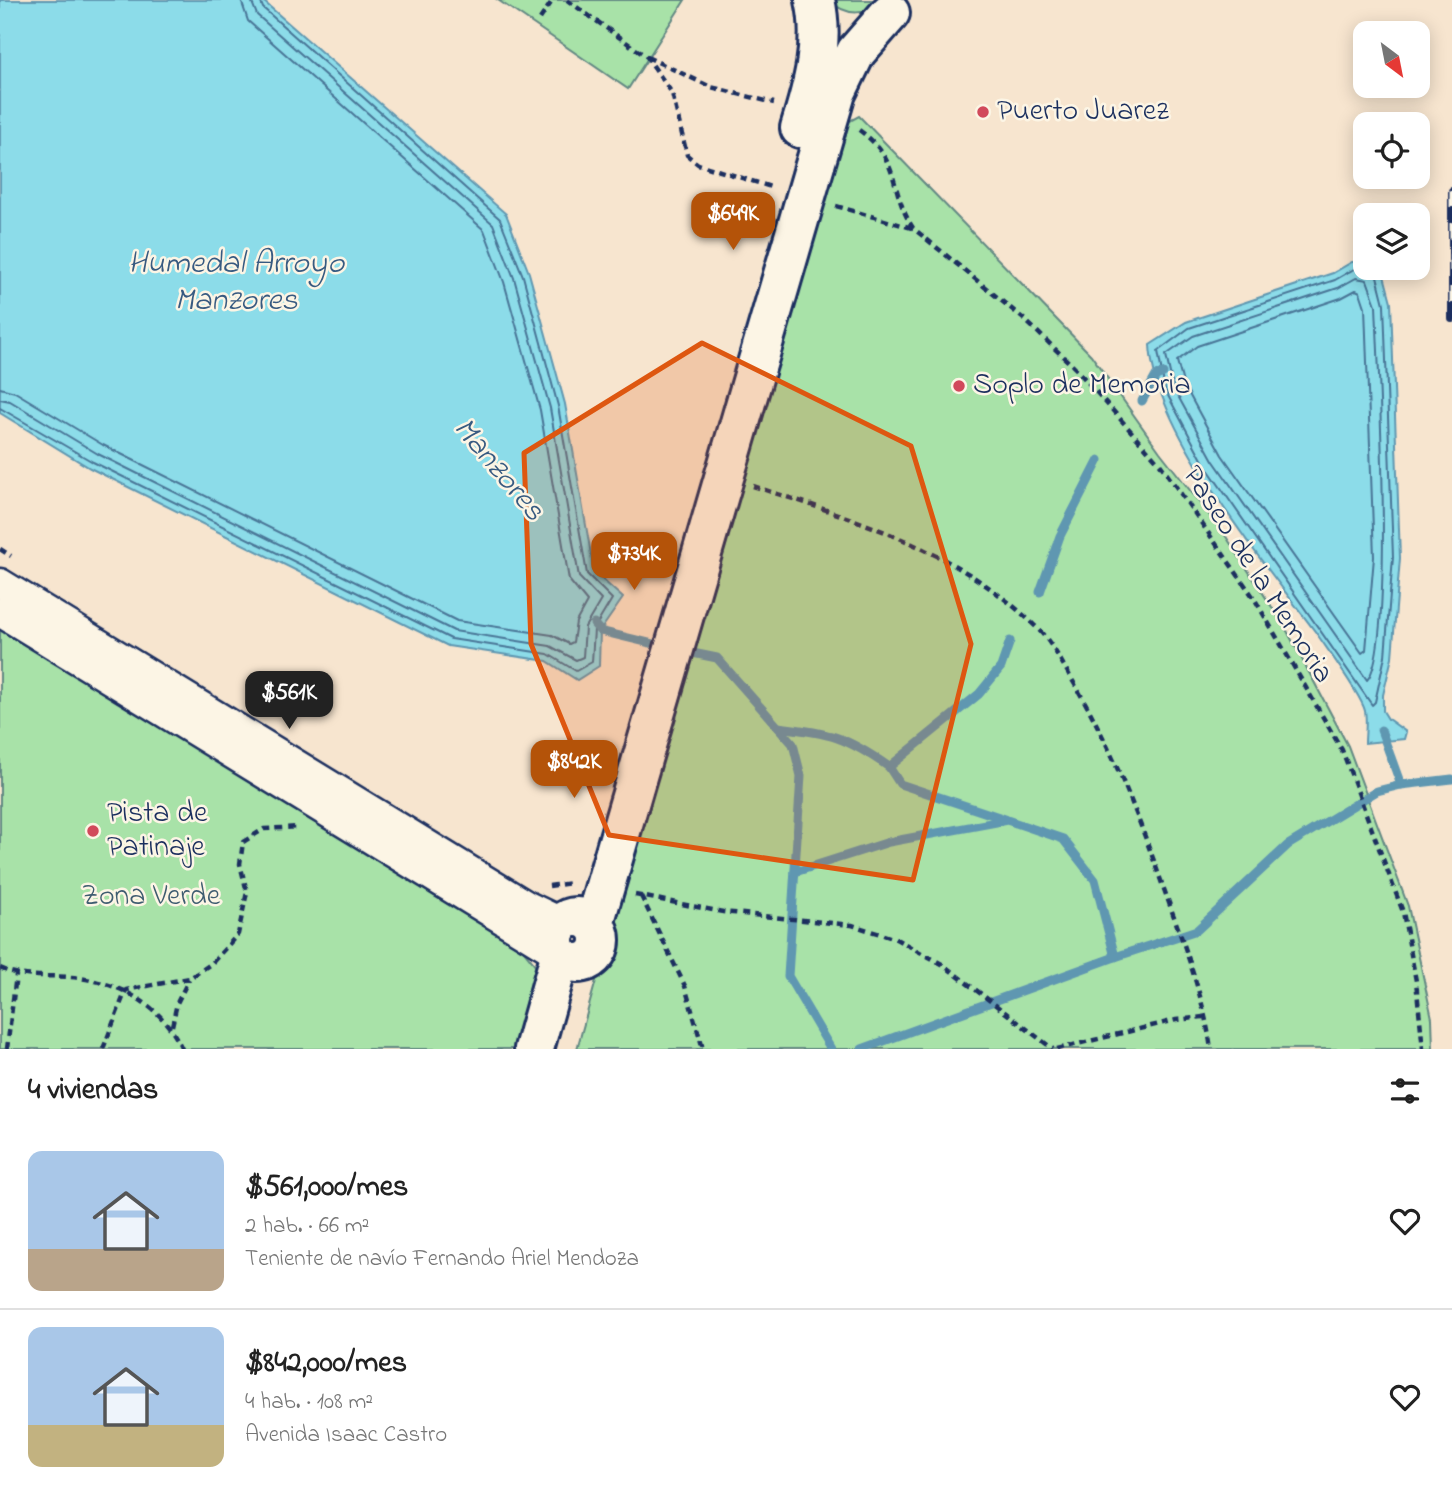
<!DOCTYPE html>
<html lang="es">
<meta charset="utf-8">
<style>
body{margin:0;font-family:"Indie Flower",sans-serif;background:#f2f2f2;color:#222;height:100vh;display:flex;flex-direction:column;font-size:26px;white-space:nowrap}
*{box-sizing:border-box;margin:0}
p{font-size:23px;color:#767676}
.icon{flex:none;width:38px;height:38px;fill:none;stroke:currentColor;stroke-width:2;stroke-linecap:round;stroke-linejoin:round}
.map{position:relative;height:1049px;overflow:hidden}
.details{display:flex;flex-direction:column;background:#fff;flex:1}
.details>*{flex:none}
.needle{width:46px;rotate:148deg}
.buttons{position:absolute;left:1353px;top:21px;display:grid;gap:14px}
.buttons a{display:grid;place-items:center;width:77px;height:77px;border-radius:14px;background:#fff;box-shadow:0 4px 18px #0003;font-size:35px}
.price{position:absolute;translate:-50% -60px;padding:0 16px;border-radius:14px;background:#b45309;color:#fff;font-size:23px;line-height:46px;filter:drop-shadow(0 2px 4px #0008)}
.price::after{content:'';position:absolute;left:50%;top:42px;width:21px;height:16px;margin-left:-10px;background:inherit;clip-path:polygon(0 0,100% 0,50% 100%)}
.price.active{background:#222;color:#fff}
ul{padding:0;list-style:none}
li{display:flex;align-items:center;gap:21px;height:175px;padding:0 28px}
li+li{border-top:2px solid #e0e0e0}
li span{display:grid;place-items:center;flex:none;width:196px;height:140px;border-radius:14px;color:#555}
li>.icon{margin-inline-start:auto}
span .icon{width:84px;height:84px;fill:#fffc;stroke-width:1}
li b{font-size:30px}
h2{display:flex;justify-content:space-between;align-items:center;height:84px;padding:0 28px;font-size:30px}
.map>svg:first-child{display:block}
.green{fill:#a8e2a8;stroke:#628883;stroke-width:2}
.water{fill:#8cdce9;stroke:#5f97b1;stroke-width:2}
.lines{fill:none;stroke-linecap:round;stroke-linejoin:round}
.shore{stroke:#487496;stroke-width:2}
.stream{stroke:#5f97b1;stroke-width:9}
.street-casing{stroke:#1b2f5e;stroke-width:33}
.secondary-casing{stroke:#1b2f5e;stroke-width:44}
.path{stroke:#1b2f5e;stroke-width:4.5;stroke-dasharray:7 5;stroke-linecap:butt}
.street{stroke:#fcf5e5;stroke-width:28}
.secondary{stroke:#fcf5e5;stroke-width:38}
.rail-casing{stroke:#1b2f5e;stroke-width:8}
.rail{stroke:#fcf5e5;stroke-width:5;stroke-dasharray:16;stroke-linecap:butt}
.marked{fill:#de5710;fill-opacity:0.2;stroke:#de5710;stroke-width:5;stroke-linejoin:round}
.poi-dot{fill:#d1495b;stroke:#fcf5e5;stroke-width:2.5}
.labels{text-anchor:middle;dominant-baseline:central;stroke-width:5;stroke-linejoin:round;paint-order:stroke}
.poi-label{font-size:30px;fill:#1b2f5e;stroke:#fcf5e5;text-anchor:start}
.street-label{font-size:30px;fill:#1b2f5e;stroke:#fcf5e5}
.park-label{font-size:30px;fill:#3e5c70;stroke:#fcf5e5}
.water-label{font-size:32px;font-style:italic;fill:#375a81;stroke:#fcf5e5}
</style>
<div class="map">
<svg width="1452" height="1049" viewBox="0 0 1452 1049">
<rect width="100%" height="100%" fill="#f7e5cf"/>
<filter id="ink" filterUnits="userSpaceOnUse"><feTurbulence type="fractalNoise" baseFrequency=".0143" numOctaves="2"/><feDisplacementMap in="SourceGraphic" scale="14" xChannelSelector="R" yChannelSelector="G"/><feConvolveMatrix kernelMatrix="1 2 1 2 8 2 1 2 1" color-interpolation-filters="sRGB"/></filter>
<g filter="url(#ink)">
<g class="green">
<polygon points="498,0 685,0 628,89"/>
<path d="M829,0H884C867,16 846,17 829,0Z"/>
<polygon points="859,116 1091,355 1160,452 1225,535 1285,627 1348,746 1408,906 1432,1018 1433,1049 577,1049 597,977 613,953 611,928 848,122"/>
<polygon points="0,629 520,946 537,967 525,1049 0,1049"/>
</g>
<g class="water">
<polygon points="0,0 262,0 506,214 529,273 565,404 594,572 623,598 600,631 599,666 577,680 547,661 448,646 90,468 0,413"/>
<path d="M1352,262H1365V268H1382L1391,302L1400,558L1392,657L1383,695V711L1388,719L1406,732L1404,739L1365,743C1365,734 1367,720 1365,711C1362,696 1327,649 1317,634C1265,564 1154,430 1150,345L1186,322L1333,273Z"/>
</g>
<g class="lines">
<g class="shore">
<polyline points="1368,268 1354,269 1335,280 1189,328 1158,351 1165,390 1205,465 1372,705 1375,702 1385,656 1393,557 1384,304 1375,268"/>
<path d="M1356,278L1367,280L1376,305C1378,360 1395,651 1367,680L1213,460L1173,387L1166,355L1193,336L1338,288Z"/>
<polygon points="1356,290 1360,292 1365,307 1374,557 1366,650 1362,653 1222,455 1183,383 1177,361 1197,346 1341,298"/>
<polyline points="0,388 15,392 103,445 457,621 552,635 569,644 573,642 576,622 587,602 569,580 540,410 504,282 484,230 248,21 241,0"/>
<polyline points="0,399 10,401 98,454 454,631 550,646 576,660 583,657 585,627 601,600 579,577 550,408 514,278 493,224 257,15 251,0"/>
<polyline points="0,408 93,462 451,639 548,654 576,671 592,662 594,629 612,599 587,574 558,406 523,276 500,219 263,8 260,0"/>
</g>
<g class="stream">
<polyline points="1142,401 1156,376 1163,373"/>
<polyline points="1040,592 1060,536 1099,460"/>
<polyline points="594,624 600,631 666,647"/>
<polyline points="683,651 717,658 793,744 801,776 788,976 831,1049"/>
<path d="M778,727C830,733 845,736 889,767L979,694L1001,667L1010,641"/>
<polyline points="1381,730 1401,785"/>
<polyline points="889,767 900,784 1005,819"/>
<polyline points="795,872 889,842 1007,820 1063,839 1095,880 1115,957 1197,930 1288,845 1377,791 1401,785 1452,779"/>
<polyline points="862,1049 1115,957"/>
</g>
<g class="street-casing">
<g id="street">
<polyline points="0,583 526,905 553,918 565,920"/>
<polyline points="0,612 557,953"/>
</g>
</g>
<g class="secondary-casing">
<g id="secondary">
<path d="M800,128C813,86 825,43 815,0"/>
<circle cx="577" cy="940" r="23"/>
<polyline points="594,924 836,93 856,52 890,13"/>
<polyline points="534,1049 560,956"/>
</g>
</g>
<g class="path">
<polyline points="567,0 647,57 672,93 687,155 698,164 774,188"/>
<polyline points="540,19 553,0"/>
<polyline points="647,57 711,87 774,103"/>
<path d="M859,130C902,161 888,189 913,228L1025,320L1076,369L1160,464L1254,598L1342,750L1403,912L1416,981L1423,1049"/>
<polyline points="836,206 912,228"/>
<path d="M753,486C852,518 959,550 1035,626C1050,640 1061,661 1071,678C1106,736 1131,798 1154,861C1175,922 1202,985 1211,1049"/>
<polyline points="0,549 11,556"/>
<polyline points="549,886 572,883"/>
<polyline points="635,895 723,912 852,925 896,939 942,964 1053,1049"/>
<polyline points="641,896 685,986 703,1049"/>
<path d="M0,968C26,980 53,974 80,978C125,985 164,1008 182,1049"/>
<polyline points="172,1026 177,1003 189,979"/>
<polyline points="7,1049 16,975"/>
<polyline points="103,1049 126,990 190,978 212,963 238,934 247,892 240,864 243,842 264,829 298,827"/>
<polyline points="1057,1049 1176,1020 1203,1017"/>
</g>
<use href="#street" class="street"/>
<use href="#secondary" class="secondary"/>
<g class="rail-casing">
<polyline id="rail" points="1452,191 1452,319"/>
</g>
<use href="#rail" class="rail"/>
</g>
</g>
<path class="marked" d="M702,343L911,446L971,644L913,880L609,835L531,644L524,453Z"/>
<g class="poi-dot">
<circle cx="983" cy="112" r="7"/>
<circle cx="959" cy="386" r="7"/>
<circle cx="93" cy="831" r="7"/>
</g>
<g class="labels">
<g class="poi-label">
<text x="997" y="112">Puerto Juarez</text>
<text x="973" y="386">Soplo de Memoria</text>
<text x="107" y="814">Pista de<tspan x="107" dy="34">Patinaje</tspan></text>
</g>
<g class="street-label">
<text transform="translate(1257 575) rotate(57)">Paseo de la Memoria</text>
</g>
<g class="park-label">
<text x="151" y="897">Zona Verde</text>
</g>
<g class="water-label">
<text x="236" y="264">Humedal Arroyo<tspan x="236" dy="37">Manzores</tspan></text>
<text transform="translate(498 470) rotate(50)">Manzores</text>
</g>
</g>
</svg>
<div class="buttons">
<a><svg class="needle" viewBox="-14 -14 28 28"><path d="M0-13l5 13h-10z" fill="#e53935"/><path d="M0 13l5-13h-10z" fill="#767676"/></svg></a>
<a><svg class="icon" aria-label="locate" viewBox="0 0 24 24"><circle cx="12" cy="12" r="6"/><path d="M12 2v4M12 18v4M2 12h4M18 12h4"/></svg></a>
<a><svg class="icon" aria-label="layers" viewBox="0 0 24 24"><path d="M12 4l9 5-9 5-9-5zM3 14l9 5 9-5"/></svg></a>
</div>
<b class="price" style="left:733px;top:252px">$649K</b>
<b class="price" style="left:634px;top:592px">$734K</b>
<b class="price active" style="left:289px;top:731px">$561K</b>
<b class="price" style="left:574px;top:800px">$842K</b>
</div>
<section class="details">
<h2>4 viviendas<svg class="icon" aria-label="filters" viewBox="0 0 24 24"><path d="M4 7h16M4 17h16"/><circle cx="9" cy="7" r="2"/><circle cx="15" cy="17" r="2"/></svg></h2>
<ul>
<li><span style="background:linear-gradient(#a9c7e8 70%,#b9a48a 0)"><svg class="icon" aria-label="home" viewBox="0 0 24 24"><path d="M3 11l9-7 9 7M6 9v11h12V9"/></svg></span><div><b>$561,000/mes</b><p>2 hab. · 66 m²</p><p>Teniente de navío Fernando Ariel Mendoza</p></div><svg class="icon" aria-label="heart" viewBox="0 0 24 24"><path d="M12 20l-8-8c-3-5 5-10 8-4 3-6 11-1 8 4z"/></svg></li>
<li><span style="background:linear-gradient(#a9c7e8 70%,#c2b280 0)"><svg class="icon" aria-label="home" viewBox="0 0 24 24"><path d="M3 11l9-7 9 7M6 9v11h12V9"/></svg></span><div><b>$842,000/mes</b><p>4 hab. · 108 m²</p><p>Avenida Isaac Castro</p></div><svg class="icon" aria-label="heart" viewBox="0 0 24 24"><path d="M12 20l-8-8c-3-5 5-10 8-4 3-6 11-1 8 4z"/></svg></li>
</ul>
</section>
